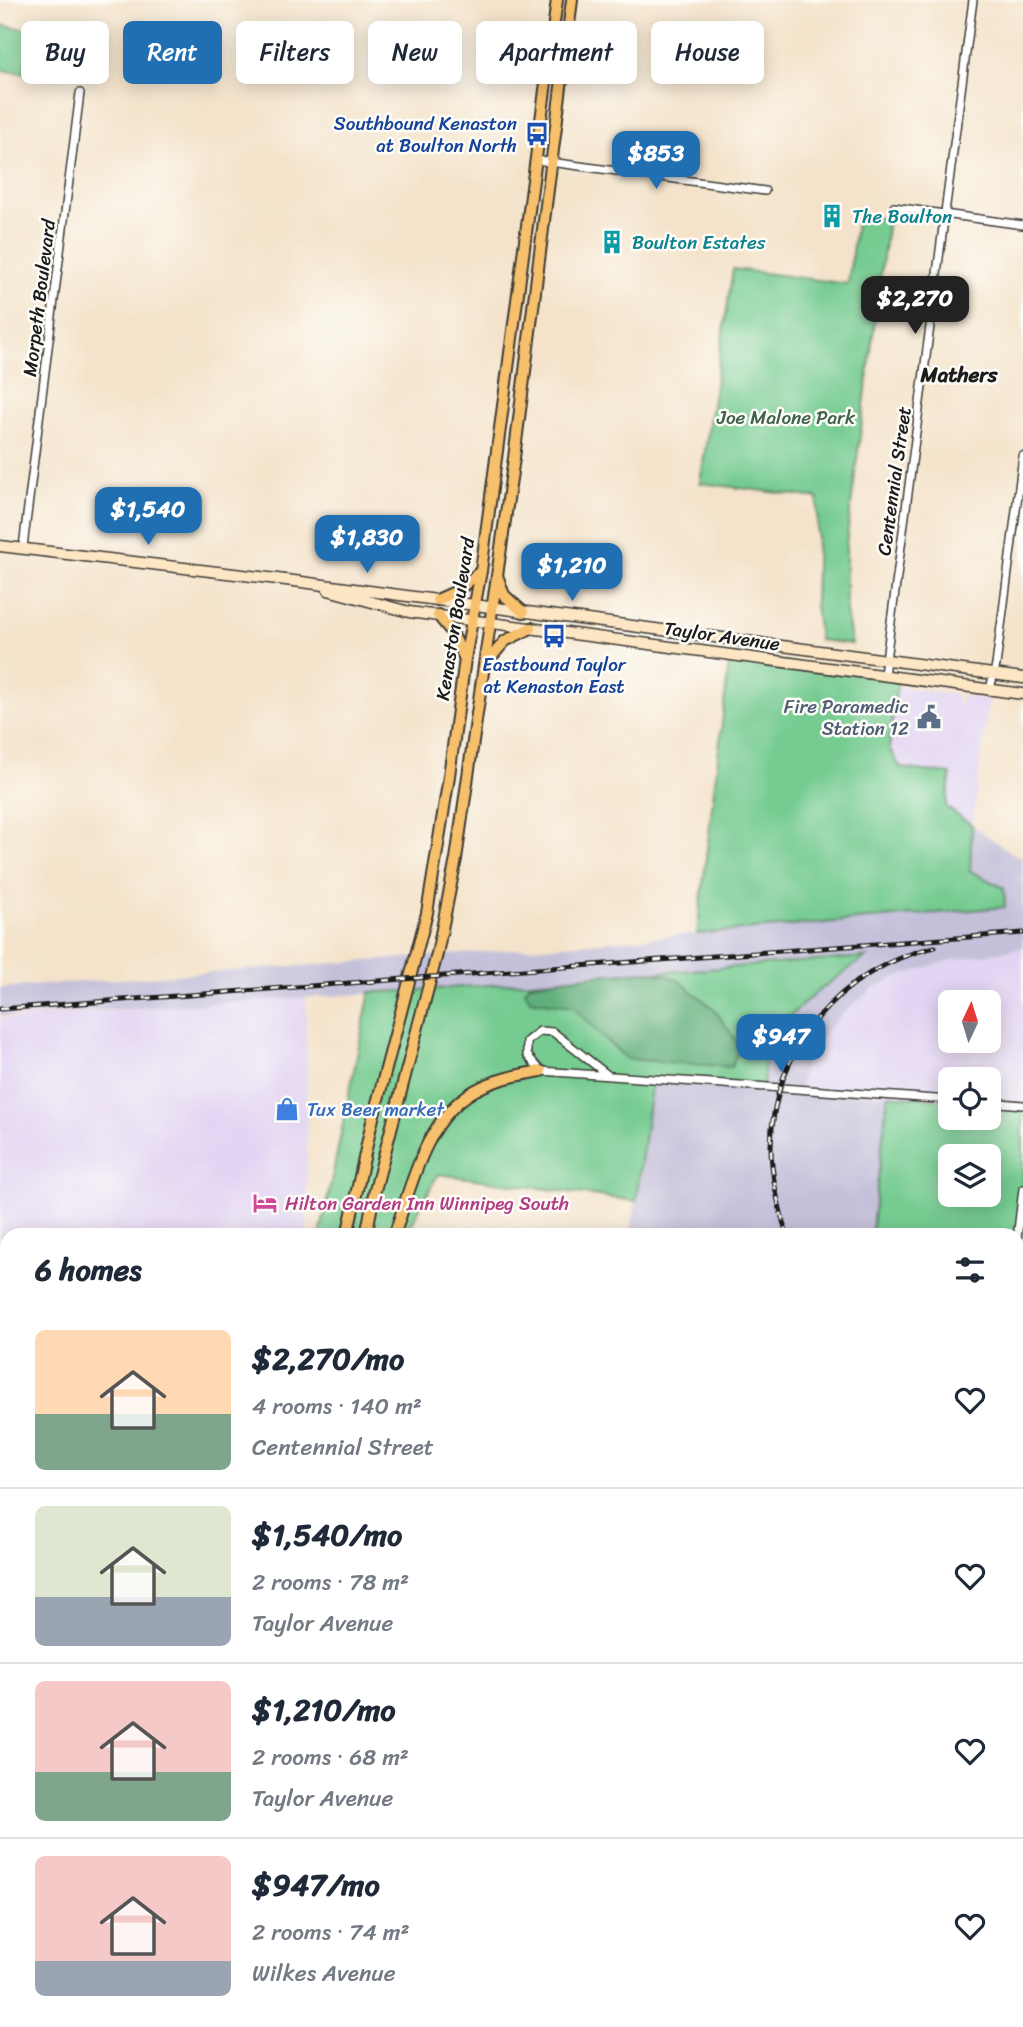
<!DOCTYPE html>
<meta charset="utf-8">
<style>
body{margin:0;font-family:Sriracha,sans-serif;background:#f2f2f3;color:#1f2937;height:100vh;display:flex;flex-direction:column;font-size:26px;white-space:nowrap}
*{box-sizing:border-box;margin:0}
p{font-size:23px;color:#747a83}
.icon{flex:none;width:38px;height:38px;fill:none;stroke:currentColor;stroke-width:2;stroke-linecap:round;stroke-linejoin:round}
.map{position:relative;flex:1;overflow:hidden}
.panel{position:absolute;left:0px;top:1228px;width:1024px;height:800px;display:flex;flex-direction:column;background:#fff;border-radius:21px 21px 0 0;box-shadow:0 4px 18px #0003}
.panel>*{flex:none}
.hud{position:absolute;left:21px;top:21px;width:982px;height:63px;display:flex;gap:14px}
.needle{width:46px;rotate:4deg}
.buttons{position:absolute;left:938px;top:990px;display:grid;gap:14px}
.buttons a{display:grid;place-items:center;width:63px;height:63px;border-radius:10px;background:#fff;box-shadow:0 4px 18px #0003;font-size:35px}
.price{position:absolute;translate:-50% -60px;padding:0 16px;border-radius:14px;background:#1f6fb2;color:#fff;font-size:23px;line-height:46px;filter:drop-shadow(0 2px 4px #0008)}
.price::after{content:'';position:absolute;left:50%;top:42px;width:21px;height:16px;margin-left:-10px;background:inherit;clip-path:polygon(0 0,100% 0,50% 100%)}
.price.active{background:#222;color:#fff}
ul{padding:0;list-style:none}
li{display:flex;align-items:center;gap:21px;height:175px;padding:0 35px}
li+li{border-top:2px solid #e0e1e3}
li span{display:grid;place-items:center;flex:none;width:196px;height:140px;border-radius:10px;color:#555}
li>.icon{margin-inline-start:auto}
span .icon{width:84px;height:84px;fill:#fffc;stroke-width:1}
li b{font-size:30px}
h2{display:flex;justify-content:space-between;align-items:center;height:84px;padding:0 35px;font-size:30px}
.chip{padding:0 24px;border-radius:10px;background:#fff;box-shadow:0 4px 18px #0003;font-size:24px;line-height:63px}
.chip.active{background:#1f6fb2;color:#fff}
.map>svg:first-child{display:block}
.built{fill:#e2d4f3;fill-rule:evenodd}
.industrial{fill:#c5c0da}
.green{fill:#75cb90;stroke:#487456;stroke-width:2;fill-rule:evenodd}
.forest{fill:#60af7a;stroke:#3e664b;stroke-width:2}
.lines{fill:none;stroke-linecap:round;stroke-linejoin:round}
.street-casing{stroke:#3c3a36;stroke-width:10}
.secondary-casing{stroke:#3c3a36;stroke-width:13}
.primary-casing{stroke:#3c3a36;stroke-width:14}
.street{stroke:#fff;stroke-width:7}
.secondary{stroke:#fce6c4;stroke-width:10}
.primary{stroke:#f7c06c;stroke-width:10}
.rail-casing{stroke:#1c1c1c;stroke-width:5}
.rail{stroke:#fdfcf7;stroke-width:2.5;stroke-dasharray:8;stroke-linecap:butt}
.labels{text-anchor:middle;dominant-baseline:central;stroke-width:5;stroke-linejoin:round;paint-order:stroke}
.transit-label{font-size:19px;fill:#164399;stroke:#fdfcf7;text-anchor:end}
.culture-label{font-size:19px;fill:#0d838f;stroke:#fdfcf7;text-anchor:start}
.street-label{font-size:19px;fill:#1c1c1c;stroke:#fdfcf7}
.park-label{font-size:19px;fill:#40624a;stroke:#fdfcf7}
.service-label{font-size:19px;fill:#4e5e75;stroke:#fdfcf7;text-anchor:end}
.shop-label{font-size:19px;fill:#366cbe;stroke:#fdfcf7;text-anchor:start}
.hotel-label{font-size:19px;fill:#b23c85;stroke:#fdfcf7;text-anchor:start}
.neighbourhood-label{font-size:21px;font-weight:bold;fill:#1c1c1c;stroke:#fdfcf7}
</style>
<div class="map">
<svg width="1023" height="2027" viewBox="0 0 1023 2027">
<rect width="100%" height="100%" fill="#fdfcf7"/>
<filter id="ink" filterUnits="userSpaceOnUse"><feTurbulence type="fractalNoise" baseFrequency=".0143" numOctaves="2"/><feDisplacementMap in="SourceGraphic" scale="14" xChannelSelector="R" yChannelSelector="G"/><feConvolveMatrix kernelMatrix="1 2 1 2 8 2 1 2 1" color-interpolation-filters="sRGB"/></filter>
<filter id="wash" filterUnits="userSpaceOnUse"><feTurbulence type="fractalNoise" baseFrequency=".00686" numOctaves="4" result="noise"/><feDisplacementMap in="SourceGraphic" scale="28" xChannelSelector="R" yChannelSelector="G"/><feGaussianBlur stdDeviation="1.57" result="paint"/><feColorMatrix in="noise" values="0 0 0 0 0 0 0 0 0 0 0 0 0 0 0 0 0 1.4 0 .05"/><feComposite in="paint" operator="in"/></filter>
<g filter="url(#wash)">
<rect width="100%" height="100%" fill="#f4e3ca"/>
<g class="built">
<polygon points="898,687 956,694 959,710 961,695 989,699 972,825 946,807 950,774 901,768 889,749"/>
<path d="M1023,948V1105L989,1102V1080H950V1100L799,1089L805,1064L823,1035L848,1009L874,988L899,976L951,960ZM950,1003H989V1041H950Z"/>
<polygon points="306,996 307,1235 7,1236 7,1713 0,1713 0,1019"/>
<polygon points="1023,1189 1023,1640 1017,1640 1017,1239"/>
<polygon points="0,1780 7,1780 7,2021 208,2021 208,2027 0,2027"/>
</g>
<g class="industrial">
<polygon points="972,825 1010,852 1023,858 1023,948 951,960 899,976 874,988 848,1009 823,1035 805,1064 799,1088 888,1095 871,1235 631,1235 652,1079 763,1086 767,1054 778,1031 824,985 865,957 408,991 0,1017 0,988 472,953 1005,907 1004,888 970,871"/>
<polygon points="1017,1700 1023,1700 1023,1923 1017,1937"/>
<polygon points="370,2021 767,2021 766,2027 369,2027"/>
</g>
<g class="green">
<polygon points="0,25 30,30 24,73 0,70"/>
<polygon points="857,215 888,219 846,545 846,612 852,644 819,640 815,603 818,498 700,483 733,269 848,284"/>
<polygon points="730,655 898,677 889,749 901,768 951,774 946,807 972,825 970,871 1004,888 1005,907 697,934"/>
<path d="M867,957C835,978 778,1015 767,1054C764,1064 764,1076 763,1087L652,1079L636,1201L438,1174L406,1235L320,1236L370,992L408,991Z"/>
<path d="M888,1095L950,1100V1118H989V1102L1023,1105V1189L1017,1236H871ZM950,1157H989V1195H950Z"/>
<polygon points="1023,1923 1023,2002 1017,2017 1017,1937"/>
<polygon points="767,2021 951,2021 949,2027 766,2027"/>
</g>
<path class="forest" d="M654,972L677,979L714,1009L737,1042L738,1052L731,1067L627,1059L602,1037L573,1006L530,1000L525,991L530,984C572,977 612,972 654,972Z"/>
</g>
<g filter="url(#ink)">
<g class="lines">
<g class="street-casing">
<g id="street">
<polyline points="535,160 765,191"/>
<polyline points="894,207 1023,225"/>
<polyline points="23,547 80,93"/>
<polyline points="884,675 973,0"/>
<polyline points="990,689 996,665 1023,456"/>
<polyline points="609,1076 553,1032 540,1031 527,1041 527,1055 541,1071 950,1100"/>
<polyline points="989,1102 1023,1105"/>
<polyline points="1017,1239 1023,1189"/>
<polyline points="0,1540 7,1541"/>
<polyline points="0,1551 7,1552"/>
<polyline points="239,2021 284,2027"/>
<polyline points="299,2021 314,2027"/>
</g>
</g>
<g class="secondary-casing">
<g id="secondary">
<polyline points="0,546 294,581 1023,678"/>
<polyline points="328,590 409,612 1023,694"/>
<polyline points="1017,1655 1023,1657"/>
<polyline points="1017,1680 1023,1680"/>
<polyline points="0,1732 7,1732"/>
<polyline points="0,1757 7,1758"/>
</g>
</g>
<g class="primary-casing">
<g id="primary">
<polyline points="498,578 504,595 523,612"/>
<polyline points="437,600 457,591 481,571"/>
<polyline points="438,615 451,631 465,659"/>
<polyline points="487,662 505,641 531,628"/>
<polyline points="347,1236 371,1126 427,913 448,783 465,659 481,571 557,0"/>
<polyline points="366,1236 374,1194 437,954 456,859 514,458 572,0"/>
<path d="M394,1236C411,1187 425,1119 474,1091C495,1079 518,1075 541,1071"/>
<polyline points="226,2027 227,2021"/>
<polyline points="256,2027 257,2021"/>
</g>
</g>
<use href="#street" class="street"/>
<use href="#secondary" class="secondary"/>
<use href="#primary" class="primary"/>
<g class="rail-casing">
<g id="rail">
<polyline points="0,1009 1023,933"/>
<path d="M787,1236C779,1206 771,1177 771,1146C772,1048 841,968 935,947"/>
<polyline points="1017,1900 1023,1884"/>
<polyline points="749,2027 750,2021"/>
<polyline points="965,2027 967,2021"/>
</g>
</g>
<use href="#rail" class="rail"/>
</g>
</g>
<defs>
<g id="bus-bare" transform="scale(1.89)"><path d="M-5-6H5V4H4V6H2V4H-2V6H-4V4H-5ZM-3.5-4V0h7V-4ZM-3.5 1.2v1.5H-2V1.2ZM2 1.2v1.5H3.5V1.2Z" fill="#1a4fb4" stroke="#fdfcf7" stroke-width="2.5" paint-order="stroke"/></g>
<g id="building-bare" transform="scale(1.89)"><path d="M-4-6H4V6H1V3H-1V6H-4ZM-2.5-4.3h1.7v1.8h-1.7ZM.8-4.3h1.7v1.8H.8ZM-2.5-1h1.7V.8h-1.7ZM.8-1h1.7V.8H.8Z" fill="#0f9aa8" stroke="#fdfcf7" stroke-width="2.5" paint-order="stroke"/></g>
<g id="civic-bare" transform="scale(1.89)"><path d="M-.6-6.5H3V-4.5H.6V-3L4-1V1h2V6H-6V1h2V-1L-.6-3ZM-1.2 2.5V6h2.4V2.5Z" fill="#5c6f8a" stroke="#fdfcf7" stroke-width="2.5" paint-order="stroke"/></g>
<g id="shop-bare" transform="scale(1.89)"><path d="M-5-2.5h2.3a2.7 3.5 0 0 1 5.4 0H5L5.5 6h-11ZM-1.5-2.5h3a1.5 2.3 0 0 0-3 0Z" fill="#3f7fe0" stroke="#fdfcf7" stroke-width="2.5" paint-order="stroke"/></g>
<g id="hotel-bare" transform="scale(1.89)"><path d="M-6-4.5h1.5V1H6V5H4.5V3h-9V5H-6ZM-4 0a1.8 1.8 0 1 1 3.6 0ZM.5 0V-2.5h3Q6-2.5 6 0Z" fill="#d1479c" stroke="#fdfcf7" stroke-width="2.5" paint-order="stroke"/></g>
</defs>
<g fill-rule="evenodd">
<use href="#bus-bare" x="537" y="134"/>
<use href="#building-bare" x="832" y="216"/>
<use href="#building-bare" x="612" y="242"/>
<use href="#bus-bare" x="554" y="636"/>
<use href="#civic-bare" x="929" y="717"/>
<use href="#shop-bare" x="287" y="1109"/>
<use href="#hotel-bare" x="265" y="1203"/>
</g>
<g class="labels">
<g class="transit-label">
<text x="517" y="123">Southbound Kenaston<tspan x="517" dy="22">at Boulton North</tspan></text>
<text x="554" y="664" text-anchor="middle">Eastbound Taylor<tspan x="554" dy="22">at Kenaston East</tspan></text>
</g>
<g class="culture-label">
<text x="852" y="216">The Boulton</text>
<text x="632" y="242">Boulton Estates</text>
</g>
<g class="street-label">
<text transform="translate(39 298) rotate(-83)">Morpeth Boulevard</text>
<text transform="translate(894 481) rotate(-82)">Centennial Street</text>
<text transform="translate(455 619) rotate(-81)">Kenaston Boulevard</text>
<text transform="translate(722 636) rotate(8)">Taylor Avenue</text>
</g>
<g class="park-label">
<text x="786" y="417">Joe Malone Park</text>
</g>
<g class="service-label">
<text x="909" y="706">Fire Paramedic<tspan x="909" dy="22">Station 12</tspan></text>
</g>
<g class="shop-label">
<text x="307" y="1109">Tux Beer market</text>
</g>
<g class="hotel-label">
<text x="285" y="1203">Hilton Garden Inn Winnipeg South</text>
</g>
<g class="neighbourhood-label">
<text x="959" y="375">Mathers</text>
</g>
</g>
</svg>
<div class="buttons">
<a><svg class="needle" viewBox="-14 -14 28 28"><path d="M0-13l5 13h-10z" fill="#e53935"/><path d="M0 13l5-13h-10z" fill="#747a83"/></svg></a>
<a><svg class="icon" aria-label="locate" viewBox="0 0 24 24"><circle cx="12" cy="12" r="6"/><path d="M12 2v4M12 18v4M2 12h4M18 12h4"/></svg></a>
<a><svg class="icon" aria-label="layers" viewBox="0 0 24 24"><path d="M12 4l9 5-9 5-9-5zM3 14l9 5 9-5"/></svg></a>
</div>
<b class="price" style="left:656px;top:191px">$853</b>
<b class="price active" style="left:915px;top:336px">$2,270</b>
<b class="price" style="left:148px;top:547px">$1,540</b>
<b class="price" style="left:367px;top:575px">$1,830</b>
<b class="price" style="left:572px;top:603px">$1,210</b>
<b class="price" style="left:781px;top:1074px">$947</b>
<div class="hud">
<a class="chip">Buy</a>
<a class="chip active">Rent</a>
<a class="chip">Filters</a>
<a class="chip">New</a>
<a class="chip">Apartment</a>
<a class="chip">House</a>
</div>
<section class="panel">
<h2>6 homes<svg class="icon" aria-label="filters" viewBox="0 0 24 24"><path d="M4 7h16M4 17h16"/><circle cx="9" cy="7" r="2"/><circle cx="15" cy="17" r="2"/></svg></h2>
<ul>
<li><span style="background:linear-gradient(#ffd9b3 60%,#7fa58c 0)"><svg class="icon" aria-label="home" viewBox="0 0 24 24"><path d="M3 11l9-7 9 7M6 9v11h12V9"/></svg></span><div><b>$2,270/mo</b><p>4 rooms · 140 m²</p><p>Centennial Street</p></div><svg class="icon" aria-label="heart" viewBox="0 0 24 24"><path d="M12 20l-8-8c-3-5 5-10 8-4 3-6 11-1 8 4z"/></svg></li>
<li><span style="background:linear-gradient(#dfe7d0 65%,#9aa5b1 0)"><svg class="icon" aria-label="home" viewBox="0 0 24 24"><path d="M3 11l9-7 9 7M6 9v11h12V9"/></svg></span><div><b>$1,540/mo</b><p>2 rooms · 78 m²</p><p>Taylor Avenue</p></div><svg class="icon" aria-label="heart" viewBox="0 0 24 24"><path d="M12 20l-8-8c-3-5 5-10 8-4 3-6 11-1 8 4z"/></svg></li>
<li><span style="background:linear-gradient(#f6c9c9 65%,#7fa58c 0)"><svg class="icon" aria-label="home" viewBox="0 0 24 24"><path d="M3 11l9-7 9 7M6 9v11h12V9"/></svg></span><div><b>$1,210/mo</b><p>2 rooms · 68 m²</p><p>Taylor Avenue</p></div><svg class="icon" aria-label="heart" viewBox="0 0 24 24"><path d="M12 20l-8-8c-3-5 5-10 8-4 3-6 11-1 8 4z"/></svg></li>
<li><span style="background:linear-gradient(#f6c9c9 75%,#9aa5b1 0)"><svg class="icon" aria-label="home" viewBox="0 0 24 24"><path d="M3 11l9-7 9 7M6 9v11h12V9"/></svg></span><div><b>$947/mo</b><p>2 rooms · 74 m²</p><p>Wilkes Avenue</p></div><svg class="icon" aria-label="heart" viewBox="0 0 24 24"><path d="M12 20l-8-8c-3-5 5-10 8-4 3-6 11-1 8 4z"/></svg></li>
</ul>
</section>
</div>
